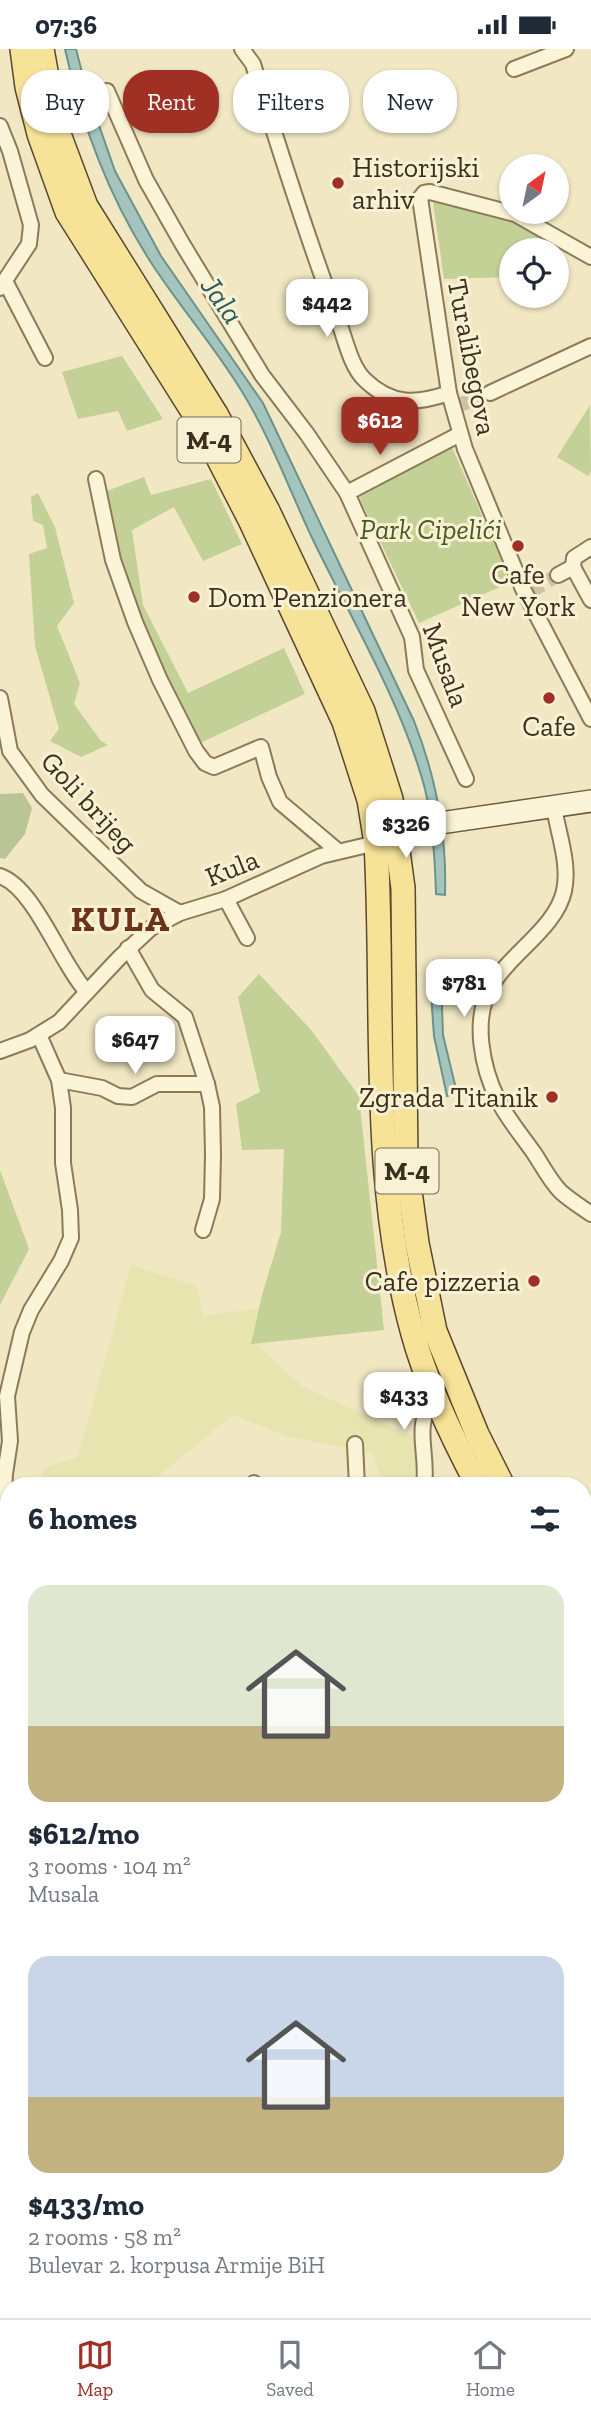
<!DOCTYPE html>
<meta charset="utf-8">
<style>
body{margin:0;font-family:"Zilla Slab",serif;background:#f2f2f3;color:#1f2937;height:100vh;display:flex;flex-direction:column;font-size:26px;white-space:nowrap}
*{box-sizing:border-box;margin:0}
p{font-size:23px;color:#747a83}
.icon{flex:none;width:38px;height:38px;fill:none;stroke:currentColor;stroke-width:2;stroke-linecap:round;stroke-linejoin:round}
.map{position:relative;flex:1;overflow:hidden}
.panel{position:absolute;left:0px;top:1428px;width:592px;height:842px;display:flex;flex-direction:column;background:#fff;border-radius:28px 28px 0 0;box-shadow:0 2px 5px #0004}
.panel>*{flex:none}
.guide{position:absolute;left:21px;top:21px;width:550px;height:63px;display:flex;gap:14px}
.needle{width:46px;rotate:33deg}
.buttons{position:absolute;left:499px;top:105px;display:grid;gap:14px}
.buttons a{display:grid;place-items:center;width:70px;height:70px;border-radius:50%;background:#fff;box-shadow:0 2px 5px #0004;font-size:35px}
.price{position:absolute;translate:-50% -60px;padding:0 16px;border-radius:14px;background:#fff;color:#222;font-size:23px;line-height:46px;filter:drop-shadow(0 2px 4px #0008)}
.price::after{content:'';position:absolute;left:50%;top:42px;width:21px;height:16px;margin-left:-10px;background:inherit;clip-path:polygon(0 0,100% 0,50% 100%)}
.price.active{background:#a13024;color:#fff}
ul{padding:0;list-style:none}
li{display:grid;align-content:center;gap:14px;height:371px;padding:0 28px}
li span{display:grid;place-items:center;height:217px;border-radius:21px;color:#555}
li>.icon{margin-inline-start:auto}
span .icon{width:126px;height:126px;fill:#fffc;stroke-width:1}
li b{font-size:30px}
h2{display:flex;justify-content:space-between;align-items:center;height:84px;padding:0 28px;font-size:30px}
.chip{padding:0 24px;border-radius:28px;background:#fff;box-shadow:0 2px 5px #0004;font-size:24px;line-height:63px}
.chip.active{background:#a13024;color:#fff}
.status{display:flex;justify-content:space-between;align-items:center;height:49px;padding:0 35px;background:#fff;direction:ltr}
.status svg{height:19px;fill:currentColor}
.tabs{display:flex;justify-content:space-around;align-items:center;height:98px;border-top:2px solid #e0e1e3;background:#fff;font-size:19px;color:#747a83}
.tabs a{display:grid;justify-items:center;gap:4px}
.tabs .active{color:#a13024}
.map>svg:first-child{display:block}
.farmland{fill:#e8e4b0}
.green{fill:#c3d096}
.cemetery{fill:#bac595}
.water{fill:#a5c4be;stroke:#6b938d;stroke-width:2}
.lines{fill:none;stroke-linecap:round;stroke-linejoin:round}
.minor-tunnel{stroke:#cdc3a2;stroke-width:14;stroke-dasharray:14 7;stroke-linecap:butt}
.minor-casing{stroke:#8d7a58;stroke-width:18}
.secondary-casing{stroke:#6f5a3b;stroke-width:24}
.primary-casing{stroke:#5b472d;stroke-width:26}
.minor{stroke:#fbf4d7;stroke-width:14}
.secondary{stroke:#fbf4d7;stroke-width:21}
.primary{stroke:#f7e398;stroke-width:23}
.poi-dot{fill:#a13024;stroke:#f8f1d3;stroke-width:2.5}
.labels{text-anchor:middle;dominant-baseline:central;stroke-width:6;stroke-linejoin:round;paint-order:stroke}
.shield{fill:#f8f1d3;stroke:#746954;stroke-width:2}
.shield-label{font-size:26px;font-weight:bold;fill:#3c2f1d}
.poi-label{font-size:28px;fill:#3c2f1d;stroke:#f8f1d3;text-anchor:start}
.street-label{font-size:28px;fill:#3c2f1d;stroke:#f8f1d3}
.park-label{font-size:28px;font-style:italic;fill:#465a22;stroke:#f8f1d3}
.water-label{font-size:30px;font-style:italic;fill:#2c5b5d;stroke:#f8f1d3}
.district-label{font-size:35px;font-weight:bold;letter-spacing:2px;fill:#6c3319;stroke:#f8f1d3}
</style>
<div class="status"><b>07:36</b><svg viewBox="0 0 49 12"><path d="M0 12V9h3v3zM5 12V6h3v6zM10 12V3h3v9zM15 12V0h3v12zM26 1h20v11H26zM47 4h2v5h-2z"/></svg></div>
<div class="map">
<svg width="591" height="2269" viewBox="0 0 591 2269">
<rect width="100%" height="100%" fill="#f1e8c3"/>
<g class="farmland">
<polygon points="131,1216 197,1237 203,1267 259,1259 252,1295 255,1294 302,1337 419,1391 423,1437 383,1437 372,1404 289,1388 233,1366 156,1429 163,1437 41,1437 43,1419 78,1408"/>
<polygon points="0,2155 9,2161 9,2261 92,2261 94,2265 92,2269 0,2269"/>
<polygon points="269,2261 370,2261 363,2269 270,2269"/>
<polygon points="480,2261 508,2261 516,2269 455,2269"/>
</g>
<g class="green">
<polygon points="433,153 521,174 540,185 531,201 511,201 511,228 444,230"/>
<polygon points="122,307 163,370 127,382 118,362 78,370 62,323"/>
<polygon points="590,356 591,422 588,427 557,408"/>
<polygon points="452,398 511,533 419,574 359,448"/>
<polygon points="144,428 151,446 211,430 242,495 203,512 174,458 132,481 143,556 188,644 284,599 305,645 196,696 136,566 104,443"/>
<polygon points="38,444 55,478 74,554 57,577 80,634 74,655 101,692 108,696 81,708 50,692 59,680 35,597 29,505 47,499 43,476 33,472 31,448"/>
<polygon points="259,925 312,982 359,1047 384,1281 251,1295 262,1246 281,1183 284,1100 242,1101 236,1055 260,1043 238,948"/>
<polygon points="0,1121 29,1200 0,1256"/>
<polygon points="583,1861 591,1876 591,1914 583,1917"/>
<polygon points="9,1923 9,2035 0,1958 0,1931"/>
</g>
<polygon class="cemetery" points="23,744 32,759 25,785 5,810 0,809 0,745"/>
<g class="water">
<path d="M65,0H76L86,39L115,122L161,207L263,354L414,672C436,728 447,785 445,846L436,845C435,810 433,774 425,740C403,657 352,571 314,493C290,443 271,389 241,341C214,297 180,258 152,215C109,149 82,77 65,0Z"/>
<polygon points="430,930 441,931 443,986 457,1044 447,1047 434,987"/>
</g>
<g class="lines">
<g class="minor-tunnel">
<polyline points="457,357 490,344"/>
<polyline points="530,543 558,526"/>
</g>
<g class="minor-casing">
<g id="minor">
<path d="M242,0L253,15C279,100 306,185 337,268C345,288 350,317 365,331C392,357 417,355 449,344"/>
<polyline points="514,20 566,0"/>
<polyline points="107,42 146,131 183,196 262,326 307,385 347,444"/>
<polyline points="0,77 10,102 31,176 29,195 0,239"/>
<polyline points="591,208 515,165 430,143 424,144 420,149 449,344 465,400 523,540 591,670"/>
<polyline points="5,232 45,309"/>
<polyline points="490,344 591,297"/>
<polyline points="460,385 347,444 412,588 416,621 466,730"/>
<polyline points="96,430 113,511 135,573 160,631 196,702 205,714 214,718 261,698 269,728 280,753 338,802"/>
<polyline points="573,518 574,509 591,498"/>
<polyline points="558,526 573,518 591,551"/>
<polyline points="0,649 10,702 42,746 141,842 180,864"/>
<path d="M554,758C558,784 570,815 564,842C556,879 509,905 491,938C472,970 482,1019 498,1051C507,1069 522,1087 534,1104C542,1116 550,1132 561,1143C570,1151 581,1158 591,1165"/>
<path d="M0,827C35,839 60,914 87,943"/>
<polyline points="226,850 247,889"/>
<polyline points="128,899 152,941 185,968 207,1035 212,1058 213,1106 212,1150 203,1181"/>
<polyline points="0,1002 30,991 59,973 120,908 151,879 180,864 226,850 321,807 376,794"/>
<polyline points="59,1031 102,1039 118,1047 132,1048 157,1035 207,1035"/>
<polyline points="355,1395 357,1437"/>
<polyline points="254,1434 257,1437"/>
<path d="M424,1437C429,1403 411,1376 436,1347"/>
<polyline points="0,1510 5,1425 10,1392 7,1347 22,1283 31,1261 61,1212 71,1189 70,1161 63,1114 63,1059 59,1031 39,986"/>
<polyline points="0,1620 4,1631 9,1637"/>
<polyline points="0,1920 9,1891"/>
<polyline points="0,1968 3,2002 0,2034"/>
<polyline points="0,2132 9,2138"/>
<polyline points="583,2162 591,2159"/>
<polyline points="583,2207 591,2196"/>
<polyline points="163,2261 165,2269"/>
<polyline points="575,2261 580,2269"/>
<polyline points="430,2269 446,2261"/>
</g>
</g>
<g class="secondary-casing">
<polyline id="secondary" points="378,783 591,752"/>
</g>
<g class="primary-casing">
<g id="primary">
<path d="M22,0L27,38L39,85L67,163L200,374L250,471L344,673L369,751L376,794C385,958 369,1126 413,1285C427,1336 453,1390 478,1437"/>
<polyline points="42,0 56,77 86,157 216,365 268,462 363,662 391,750 403,839 406,1112 417,1194 435,1282 477,1385 503,1437"/>
<polyline points="583,1593 591,1609"/>
<polyline points="583,1644 591,1661"/>
</g>
</g>
<use href="#minor" class="minor"/>
<use href="#secondary" class="secondary"/>
<use href="#primary" class="primary"/>
</g>
<g class="poi-dot">
<circle cx="338" cy="134" r="7"/>
<circle cx="518" cy="497" r="7"/>
<circle cx="194" cy="548" r="7"/>
<circle cx="549" cy="649" r="7"/>
<circle cx="552" cy="1048" r="7"/>
<circle cx="534" cy="1232" r="7"/>
</g>
<g class="labels">
<g class="shield">
<rect x="177.5" y="368.5" width="63" height="45" rx="5"/>
<rect x="375.5" y="1099.5" width="63" height="45" rx="5"/>
</g>
<g class="shield-label">
<text x="209" y="391">M-4</text>
<text x="407" y="1122">M-4</text>
</g>
<g class="poi-label">
<text x="352" y="118">Historijski<tspan x="352" dy="32">arhiv</tspan></text>
<text x="518" y="525" text-anchor="middle">Cafe<tspan x="518" dy="32">New York</tspan></text>
<text x="208" y="548">Dom Penzionera</text>
<text x="549" y="677" text-anchor="middle">Cafe</text>
<text x="538" y="1048" text-anchor="end">Zgrada Titanik</text>
<text x="520" y="1232" text-anchor="end">Cafe pizzeria</text>
</g>
<g class="street-label">
<text transform="translate(472 308) rotate(79)">Turalibegova</text>
<text transform="translate(446 616) rotate(70)">Musala</text>
<text transform="translate(89 753) rotate(47)">Goli brijeg</text>
<text transform="translate(232 819) rotate(-22)">Kula</text>
</g>
<g class="park-label">
<text x="431" y="480">Park Cipelići</text>
</g>
<g class="water-label">
<text transform="translate(222 251) rotate(55)">Jala</text>
</g>
<g class="district-label">
<text x="121" y="870">KULA</text>
</g>
</g>
</svg>
<div class="buttons">
<a><svg class="needle" viewBox="-14 -14 28 28"><path d="M0-13l5 13h-10z" fill="#e53935"/><path d="M0 13l5-13h-10z" fill="#747a83"/></svg></a>
<a><svg class="icon" aria-label="locate" viewBox="0 0 24 24"><circle cx="12" cy="12" r="6"/><path d="M12 2v4M12 18v4M2 12h4M18 12h4"/></svg></a>
</div>
<b class="price" style="left:327px;top:290px">$442</b>
<b class="price active" style="left:380px;top:408px">$612</b>
<b class="price" style="left:406px;top:811px">$326</b>
<b class="price" style="left:464px;top:970px">$781</b>
<b class="price" style="left:135px;top:1027px">$647</b>
<b class="price" style="left:404px;top:1383px">$433</b>
<div class="guide">
<a class="chip">Buy</a>
<a class="chip active">Rent</a>
<a class="chip">Filters</a>
<a class="chip">New</a>
</div>
<section class="panel">
<h2>6 homes<svg class="icon" aria-label="filters" viewBox="0 0 24 24"><path d="M4 7h16M4 17h16"/><circle cx="9" cy="7" r="2"/><circle cx="15" cy="17" r="2"/></svg></h2>
<ul>
<li><span style="background:linear-gradient(#dfe7d0 65%,#c2b280 0)"><svg class="icon" aria-label="home" viewBox="0 0 24 24"><path d="M3 11l9-7 9 7M6 9v11h12V9"/></svg></span><div><b>$612/mo</b><p>3 rooms · 104 m²</p><p>Musala</p></div></li>
<li><span style="background:linear-gradient(#c9d6e8 65%,#c2b280 0)"><svg class="icon" aria-label="home" viewBox="0 0 24 24"><path d="M3 11l9-7 9 7M6 9v11h12V9"/></svg></span><div><b>$433/mo</b><p>2 rooms · 58 m²</p><p>Bulevar 2. korpusa Armije BiH</p></div></li>
</ul>
</section>
</div>
<nav class="tabs">
<a class="active"><svg class="icon" aria-label="map" viewBox="0 0 24 24"><path d="M3 6l6-2 6 2 6-2v14l-6 2-6-2-6 2zM9 4v14M15 6v14"/></svg>Map</a>
<a><svg class="icon" aria-label="saved" viewBox="0 0 24 24"><path d="M7 4h10v16l-5-4-5 4z"/></svg>Saved</a>
<a><svg class="icon" aria-label="home" viewBox="0 0 24 24"><path d="M3 11l9-7 9 7M6 9v11h12V9"/></svg>Home</a>
</nav>
